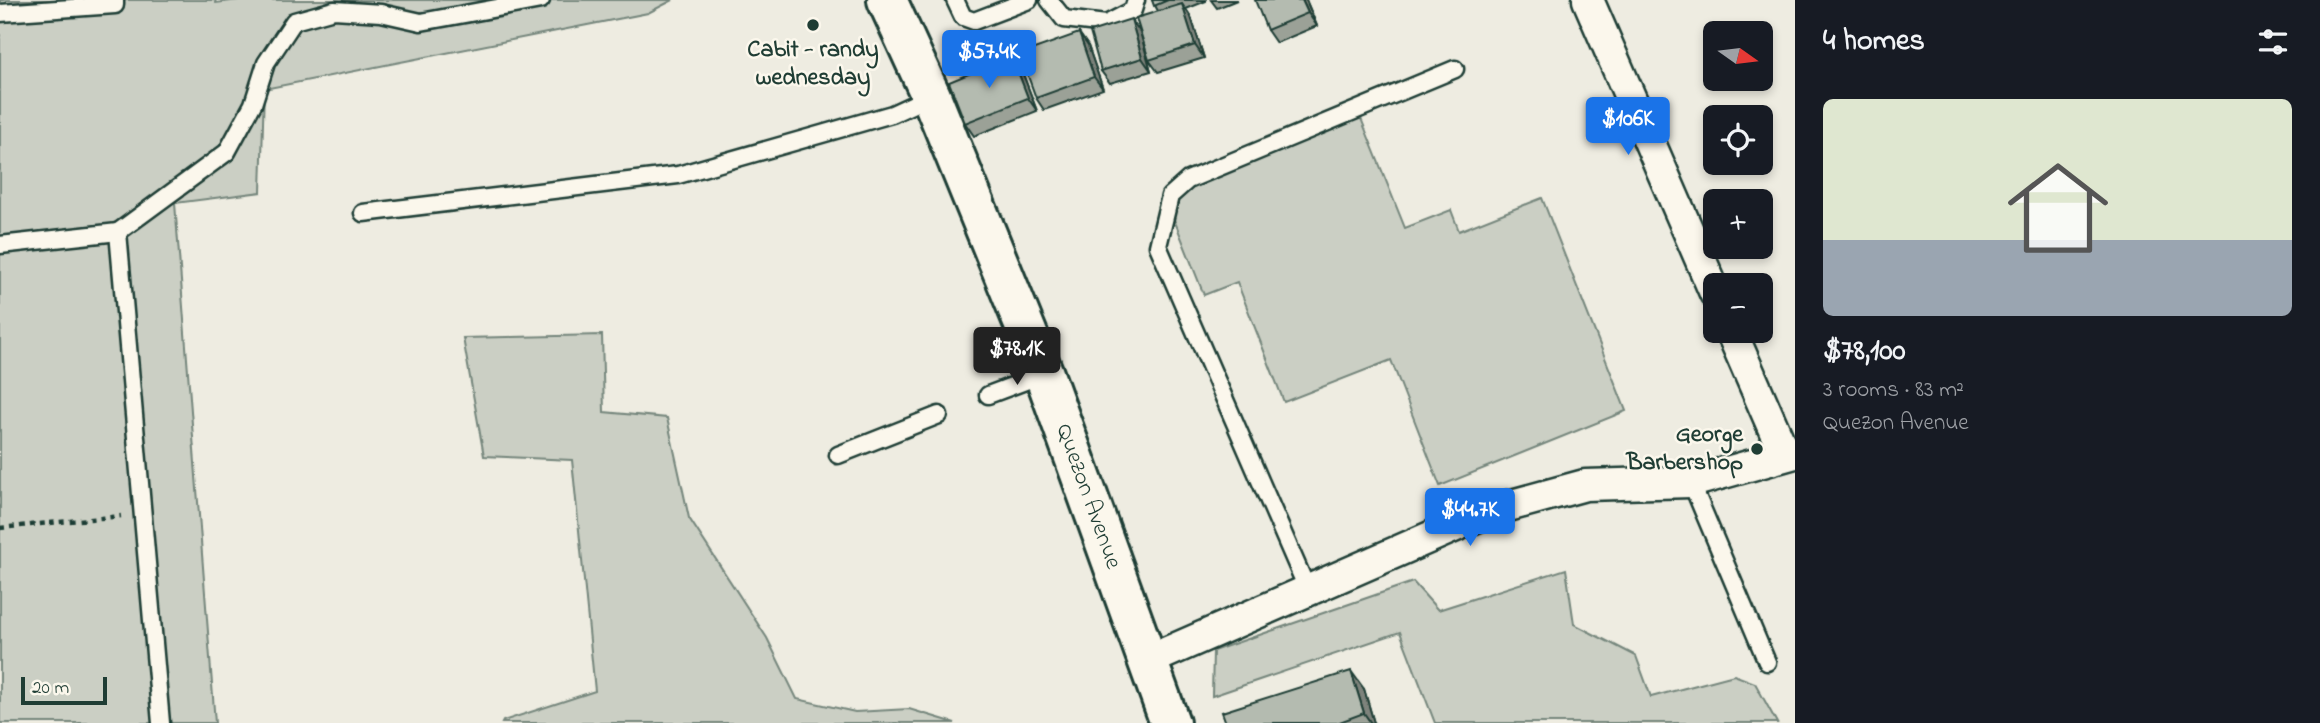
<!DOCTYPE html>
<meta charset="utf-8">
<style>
body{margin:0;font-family:"Indie Flower",sans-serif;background:#242831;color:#f1f3f6;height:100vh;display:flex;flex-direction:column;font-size:26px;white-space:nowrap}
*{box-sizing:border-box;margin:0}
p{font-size:23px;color:#9ea1a6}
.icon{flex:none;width:38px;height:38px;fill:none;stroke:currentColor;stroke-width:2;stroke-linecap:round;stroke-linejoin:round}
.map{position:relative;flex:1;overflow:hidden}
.sheet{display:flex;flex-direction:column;background:#171b24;width:525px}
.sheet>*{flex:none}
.needle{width:46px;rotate:104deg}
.buttons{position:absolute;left:1703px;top:21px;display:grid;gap:14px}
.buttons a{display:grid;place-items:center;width:70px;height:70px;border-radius:10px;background:#171b24;box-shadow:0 4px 10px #0003;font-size:35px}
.scale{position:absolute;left:21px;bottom:18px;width:86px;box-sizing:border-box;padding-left:7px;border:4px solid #1f3d34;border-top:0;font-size:19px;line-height:24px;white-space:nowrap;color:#1f3d34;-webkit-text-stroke:5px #fbf7ec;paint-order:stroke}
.price{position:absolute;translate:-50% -60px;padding:0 16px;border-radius:7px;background:#1a73e8;color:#fff;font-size:23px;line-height:46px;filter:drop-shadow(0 2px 4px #0008)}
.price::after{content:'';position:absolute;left:50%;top:42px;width:21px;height:16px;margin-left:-10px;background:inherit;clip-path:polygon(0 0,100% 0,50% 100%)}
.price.active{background:#222;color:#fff}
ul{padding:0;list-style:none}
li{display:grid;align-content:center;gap:14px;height:371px;padding:0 28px}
li span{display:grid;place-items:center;height:217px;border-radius:10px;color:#555}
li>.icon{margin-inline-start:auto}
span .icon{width:126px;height:126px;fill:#fffc;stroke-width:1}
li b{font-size:30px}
h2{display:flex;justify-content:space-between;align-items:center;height:84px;padding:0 28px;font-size:30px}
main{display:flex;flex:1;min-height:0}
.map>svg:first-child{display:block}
.green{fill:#cbcfc4;stroke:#75867c;stroke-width:2}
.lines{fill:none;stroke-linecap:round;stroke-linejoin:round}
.lane-casing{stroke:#1f3d34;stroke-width:21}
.street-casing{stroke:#1f3d34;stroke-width:35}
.secondary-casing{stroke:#1f3d34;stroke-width:44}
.path{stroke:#1f3d34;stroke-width:4.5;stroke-dasharray:5 5;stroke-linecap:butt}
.lane{stroke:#fbf7ec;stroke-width:16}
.street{stroke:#fbf7ec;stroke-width:30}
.secondary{stroke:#fbf7ec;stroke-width:38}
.wall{fill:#9ba197;stroke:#1f3d34;stroke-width:2}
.shaded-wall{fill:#7e837b;stroke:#1f3d34;stroke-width:2}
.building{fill:#b4bbb0;stroke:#1f3d34;stroke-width:2}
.poi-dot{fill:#1f3d34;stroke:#fbf7ec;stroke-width:2.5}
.labels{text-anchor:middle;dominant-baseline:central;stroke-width:5;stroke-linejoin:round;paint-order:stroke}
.poi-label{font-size:24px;font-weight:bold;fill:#1f3d34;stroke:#fbf7ec}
.street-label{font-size:24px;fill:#1f3d34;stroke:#fbf7ec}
</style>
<main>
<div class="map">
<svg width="1795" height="723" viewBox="0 0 1795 723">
<rect width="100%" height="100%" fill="#eeece1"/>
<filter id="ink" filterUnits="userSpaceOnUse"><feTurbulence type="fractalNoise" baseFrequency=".0143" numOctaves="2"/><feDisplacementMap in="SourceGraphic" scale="14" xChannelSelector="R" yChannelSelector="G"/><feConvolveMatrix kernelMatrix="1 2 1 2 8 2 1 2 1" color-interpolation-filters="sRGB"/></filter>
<g filter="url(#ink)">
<g class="green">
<polygon points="0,0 215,0 216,3 239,0 673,0 648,13 264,89 261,192 175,203 215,723 0,723"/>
<polygon points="1360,116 1405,228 1451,210 1459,231 1542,198 1626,411 1440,486 1391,360 1284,402 1237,282 1204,295 1164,194"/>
<polygon points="602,335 604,412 667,418 689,518 767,638 797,699 855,712 909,709 955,723 502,723 503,721 595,691 572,460 484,456 463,338"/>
<polygon points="1566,569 1574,624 1636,656 1651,697 1734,675 1755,683 1777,723 1435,723 1400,632 1212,696 1213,651 1413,582 1438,610"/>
</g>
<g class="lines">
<g class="lane-casing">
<g id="lane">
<polyline points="955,0 963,17 974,21 1029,0"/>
<polyline points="1049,0 1064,19 1106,24 1133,10 1136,0"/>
<polyline points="0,13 115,5 115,0"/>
<polyline points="363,213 678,175 892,114 931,96"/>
<polyline points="0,245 118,232"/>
<polyline points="988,395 1044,374"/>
<polyline points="838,455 939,415"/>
<polyline points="1691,482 1767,662"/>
<polyline points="1309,593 1158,246 1170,196 1188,180 1455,69"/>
<polyline points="161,723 118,232 227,152 253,104 266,63 294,21 334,10 381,13 421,22 541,0"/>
</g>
</g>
<g class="street-casing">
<g id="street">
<polyline points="1588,0 1715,293"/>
<polyline points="1731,331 1785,455"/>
<polyline points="1147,661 1490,511 1585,485 1691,482 1795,453"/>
</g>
</g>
<g class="secondary-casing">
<g id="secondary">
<path id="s1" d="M887,0L931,96L1044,374L1170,723"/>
</g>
</g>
<polyline class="path" points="0,528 121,516"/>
<use href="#lane" class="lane"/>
<use href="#street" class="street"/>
<use href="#secondary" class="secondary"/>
</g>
<g class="wall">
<polygon points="1152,0 1206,0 1206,1 1186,9 1191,17 1204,58 1158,72 1149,60 1158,11"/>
<polygon points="1211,0 1237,0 1217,8"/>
<polygon points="1306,0 1317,26 1276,43 1267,30"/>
<polygon points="1140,32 1151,71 1110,83 1101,71"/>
<polygon points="1079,33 1088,46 1103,89 1044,110 1036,98"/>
<polygon points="1021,69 1037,111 974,136 965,123"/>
<polygon points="1364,689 1374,723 1226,723"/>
</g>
<g class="shaded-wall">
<polygon points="1302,0 1306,0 1317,26 1308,13"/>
<polygon points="1182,4 1191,17 1204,58 1195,45"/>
<polygon points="1131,19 1140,32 1151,71 1142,58"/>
<polygon points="1079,33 1088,46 1103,89 1094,77"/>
<polygon points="1012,56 1021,69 1037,111 1028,98"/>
<polygon points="1351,671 1364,689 1374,723 1371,723 1364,713"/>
</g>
<g class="building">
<polygon points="1152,0 1168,0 1154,6"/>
<polygon points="1255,0 1302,0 1308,13 1267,30"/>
<polygon points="1182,4 1195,45 1149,60 1136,18"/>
<polygon points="1131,19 1142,58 1101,71 1090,32"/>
<polygon points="1079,33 1094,77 1036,98 1020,54"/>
<polygon points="1012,56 1028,98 965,123 949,82"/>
<polygon points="1351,671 1364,713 1337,723 1226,723 1222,712"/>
</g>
</g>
<g class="poi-dot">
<circle cx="813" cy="25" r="7"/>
<circle cx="1757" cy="449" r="7"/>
</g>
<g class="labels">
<g class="poi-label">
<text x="813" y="50">Cabit - randy<tspan x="813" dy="28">wednesday</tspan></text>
<text x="1743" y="435" text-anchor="end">George<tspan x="1743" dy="28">Barbershop</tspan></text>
</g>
<g class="street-label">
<text stroke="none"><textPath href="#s1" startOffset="536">Quezon Avenue</textPath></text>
</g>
</g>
</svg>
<div class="buttons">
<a><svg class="needle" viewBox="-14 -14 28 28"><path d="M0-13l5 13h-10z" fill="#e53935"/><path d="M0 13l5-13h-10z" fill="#9ea1a6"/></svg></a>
<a><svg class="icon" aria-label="locate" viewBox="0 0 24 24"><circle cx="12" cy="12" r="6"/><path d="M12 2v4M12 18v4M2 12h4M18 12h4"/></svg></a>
<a>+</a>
<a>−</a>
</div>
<div class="scale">20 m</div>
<b class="price" style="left:989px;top:90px">$57.4K</b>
<b class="price" style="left:1628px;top:157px">$106K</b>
<b class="price active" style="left:1017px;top:387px">$78.1K</b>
<b class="price" style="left:1470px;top:548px">$44.7K</b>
</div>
<section class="sheet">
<h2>4 homes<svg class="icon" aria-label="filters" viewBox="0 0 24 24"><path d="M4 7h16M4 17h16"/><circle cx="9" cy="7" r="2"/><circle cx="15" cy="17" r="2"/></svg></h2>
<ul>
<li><span style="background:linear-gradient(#dfe7d0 65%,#9aa5b1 0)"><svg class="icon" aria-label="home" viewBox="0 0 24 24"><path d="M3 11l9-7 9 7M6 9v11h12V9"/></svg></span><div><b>$78,100</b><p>3 rooms · 83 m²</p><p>Quezon Avenue</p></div></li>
</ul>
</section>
</main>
